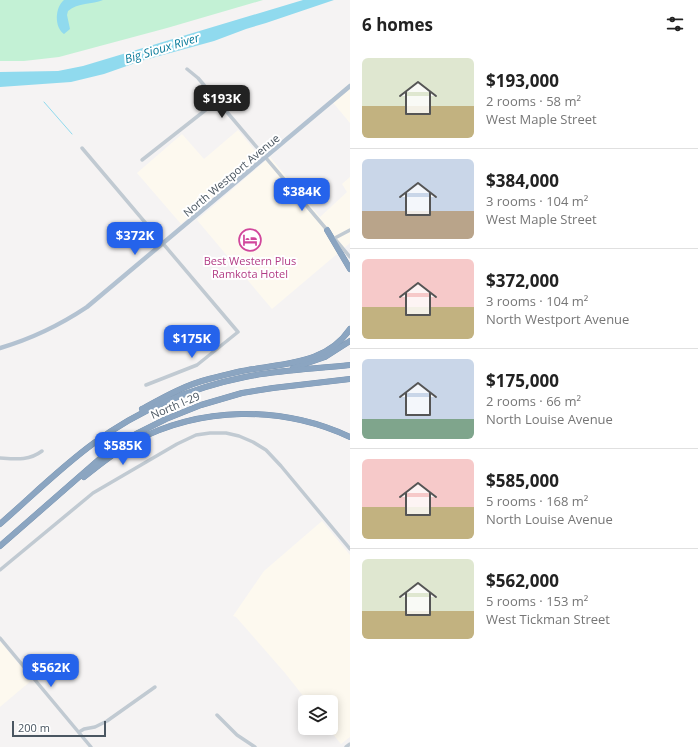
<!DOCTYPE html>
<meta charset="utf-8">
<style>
body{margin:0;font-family:"Open Sans",sans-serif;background:#f6f6f6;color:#222;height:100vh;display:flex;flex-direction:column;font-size:15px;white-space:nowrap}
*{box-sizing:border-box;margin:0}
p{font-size:13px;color:#767676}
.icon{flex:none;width:22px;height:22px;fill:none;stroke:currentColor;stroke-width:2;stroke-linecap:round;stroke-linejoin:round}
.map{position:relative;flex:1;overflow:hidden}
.side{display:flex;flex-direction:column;background:#fff;width:348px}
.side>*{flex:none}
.controls{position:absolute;left:298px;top:695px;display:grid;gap:8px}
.controls a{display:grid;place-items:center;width:40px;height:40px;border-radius:6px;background:#fff;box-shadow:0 2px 10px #0003;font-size:20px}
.scale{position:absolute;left:12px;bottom:10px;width:94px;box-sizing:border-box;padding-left:4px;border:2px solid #4a5661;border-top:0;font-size:11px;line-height:14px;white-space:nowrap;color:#4a5661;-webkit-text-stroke:3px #fff;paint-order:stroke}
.price{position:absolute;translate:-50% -34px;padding:0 9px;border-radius:8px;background:#2563eb;color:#fff;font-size:13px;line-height:26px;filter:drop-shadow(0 1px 2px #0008)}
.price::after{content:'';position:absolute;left:50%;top:24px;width:12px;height:9px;margin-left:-6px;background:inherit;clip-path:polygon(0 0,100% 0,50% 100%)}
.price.on{background:#222;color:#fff}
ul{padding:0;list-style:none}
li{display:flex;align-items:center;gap:12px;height:100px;padding:0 12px}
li+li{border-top:1px solid #e0e0e0}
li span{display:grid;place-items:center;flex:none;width:112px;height:80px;border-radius:6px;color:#555}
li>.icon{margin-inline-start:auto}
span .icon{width:48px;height:48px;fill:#fffc;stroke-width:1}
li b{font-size:17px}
h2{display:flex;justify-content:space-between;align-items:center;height:48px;padding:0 12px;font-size:17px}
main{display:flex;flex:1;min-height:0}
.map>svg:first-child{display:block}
.commercial{fill:#fdf9ef}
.green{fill:#c3f1d5}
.water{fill:#90daee}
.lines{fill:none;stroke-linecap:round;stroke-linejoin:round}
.stream{stroke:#90daee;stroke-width:1}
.highway-casing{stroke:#7690ad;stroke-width:6}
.minor{stroke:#c1cad2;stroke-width:3.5}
.major{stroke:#b3c2d1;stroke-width:4.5}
.highway{stroke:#8ba5c1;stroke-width:5.5}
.labels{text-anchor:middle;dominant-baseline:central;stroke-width:4;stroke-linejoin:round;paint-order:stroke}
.street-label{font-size:11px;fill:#4a5661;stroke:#fff}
.hotel-label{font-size:11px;fill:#b23c85;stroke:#fff}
.water-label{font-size:12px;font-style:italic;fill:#0c7c9b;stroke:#fff}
</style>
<main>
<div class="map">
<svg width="350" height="747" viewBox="0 0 350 747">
<rect width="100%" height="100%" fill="#f5f3f3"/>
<g class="commercial">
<polygon points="350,83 350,123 330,99"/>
<polygon points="238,130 260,157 181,224 137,173 182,134 204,159"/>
<polygon points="270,157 320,217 347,192 342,184 350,177 350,243 272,309 197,220"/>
<polygon points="322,521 350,555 350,737 341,744 328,728 331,728 331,702 308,702 285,673 236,617 233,616 264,571"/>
<polygon points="0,641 32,680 0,707"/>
</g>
<polygon class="green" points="0,0 263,0 167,28 59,57 24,61 0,61"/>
<g class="water">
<path d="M64,0H103C92,5 78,2 68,11L67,15L70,29L64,34C54,27 55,7 64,0Z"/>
<polygon points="303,0 334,0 266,23 246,29 214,41 141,61 104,74 71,82 0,87 0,72 58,71 83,66"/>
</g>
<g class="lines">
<polyline class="stream" points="44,102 72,134"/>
<g class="highway-casing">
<g id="highway">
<polyline points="327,230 350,269"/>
<polyline points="293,368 325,357 350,341"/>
<path d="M142,409C164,397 185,385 209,379C224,375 239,371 254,369C290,363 328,362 350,329"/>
<path d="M84,477C100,464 116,451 133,442C201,406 281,405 350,437"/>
<path d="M0,524C31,497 61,467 94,443C139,410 190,388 245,377C279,370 315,369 350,365"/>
<polyline points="0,546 103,456 136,434 166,419 201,405 242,393 273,388 350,379"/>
</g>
</g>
<g class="minor">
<polyline points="187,69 198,78 328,231"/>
<polyline points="82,148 238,332 197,365 146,385"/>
<polyline points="142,160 217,101"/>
<polyline points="333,239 350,230"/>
<polyline points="335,239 350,257"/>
<path d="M0,458C15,459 29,461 42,451"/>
<polyline points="0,570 93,493 177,444 196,435 210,433 226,433 239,436 253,442 266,450 281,466 350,549"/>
<polyline points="0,638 91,747"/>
<polyline points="217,715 237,735 255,747"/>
<polyline points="79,732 84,729 95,727 107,721 155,687"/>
<polyline points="346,747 350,744"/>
</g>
<path class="major" d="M0,348C31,339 60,325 87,307L350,86"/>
<use href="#highway" class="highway"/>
</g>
<defs>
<g id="hotel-ring" transform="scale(1.15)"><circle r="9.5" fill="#fff" stroke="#d1479c" stroke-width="1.5"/><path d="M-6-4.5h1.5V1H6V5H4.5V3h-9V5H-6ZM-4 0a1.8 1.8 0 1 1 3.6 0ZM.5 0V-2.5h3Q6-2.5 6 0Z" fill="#d1479c"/></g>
</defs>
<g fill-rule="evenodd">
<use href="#hotel-ring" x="250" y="240"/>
</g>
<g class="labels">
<g class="street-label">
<text transform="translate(231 175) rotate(-40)">North Westport Avenue</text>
<text transform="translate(175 405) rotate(-23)">North I-29</text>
</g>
<g class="hotel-label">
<text x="250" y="260">Best Western Plus<tspan x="250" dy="13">Ramkota Hotel</tspan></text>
</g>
<g class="water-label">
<text transform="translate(162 48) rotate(-17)">Big Sioux River</text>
</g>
</g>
</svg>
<div class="controls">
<a><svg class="icon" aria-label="layers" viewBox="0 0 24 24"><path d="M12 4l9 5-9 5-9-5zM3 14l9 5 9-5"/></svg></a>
</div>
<div class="scale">200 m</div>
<b class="price on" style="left:222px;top:119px">$193K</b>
<b class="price" style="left:302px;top:212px">$384K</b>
<b class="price" style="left:135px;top:256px">$372K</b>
<b class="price" style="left:192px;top:359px">$175K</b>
<b class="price" style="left:123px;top:466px">$585K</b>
<b class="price" style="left:51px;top:688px">$562K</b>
</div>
<section class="side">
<h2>6 homes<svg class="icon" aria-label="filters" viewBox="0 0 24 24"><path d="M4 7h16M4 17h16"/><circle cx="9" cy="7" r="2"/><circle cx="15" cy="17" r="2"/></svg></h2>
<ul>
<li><span style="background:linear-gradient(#dfe7d0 60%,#c2b280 0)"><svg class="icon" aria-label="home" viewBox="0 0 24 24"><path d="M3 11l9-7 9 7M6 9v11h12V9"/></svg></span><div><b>$193,000</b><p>2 rooms · 58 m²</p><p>West Maple Street</p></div></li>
<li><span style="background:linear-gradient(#c9d6e8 65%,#b9a48a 0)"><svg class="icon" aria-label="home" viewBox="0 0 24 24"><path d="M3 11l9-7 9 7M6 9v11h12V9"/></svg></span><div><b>$384,000</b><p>3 rooms · 104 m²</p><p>West Maple Street</p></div></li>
<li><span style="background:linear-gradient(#f6c9c9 60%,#c2b280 0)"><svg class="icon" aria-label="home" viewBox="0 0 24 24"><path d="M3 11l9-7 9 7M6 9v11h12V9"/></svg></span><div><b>$372,000</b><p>3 rooms · 104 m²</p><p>North Westport Avenue</p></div></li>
<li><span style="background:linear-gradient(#c9d6e8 75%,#7fa58c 0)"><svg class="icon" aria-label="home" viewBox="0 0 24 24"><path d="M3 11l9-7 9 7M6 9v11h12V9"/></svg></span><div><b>$175,000</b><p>2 rooms · 66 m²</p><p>North Louise Avenue</p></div></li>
<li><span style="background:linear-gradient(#f6c9c9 60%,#c2b280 0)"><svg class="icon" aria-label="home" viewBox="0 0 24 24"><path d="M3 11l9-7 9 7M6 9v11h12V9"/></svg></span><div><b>$585,000</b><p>5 rooms · 168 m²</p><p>North Louise Avenue</p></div></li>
<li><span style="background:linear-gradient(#dfe7d0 65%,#c2b280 0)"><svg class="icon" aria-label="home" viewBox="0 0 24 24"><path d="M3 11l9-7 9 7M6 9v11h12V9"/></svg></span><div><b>$562,000</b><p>5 rooms · 153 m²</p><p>West Tickman Street</p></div></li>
</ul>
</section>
</main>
